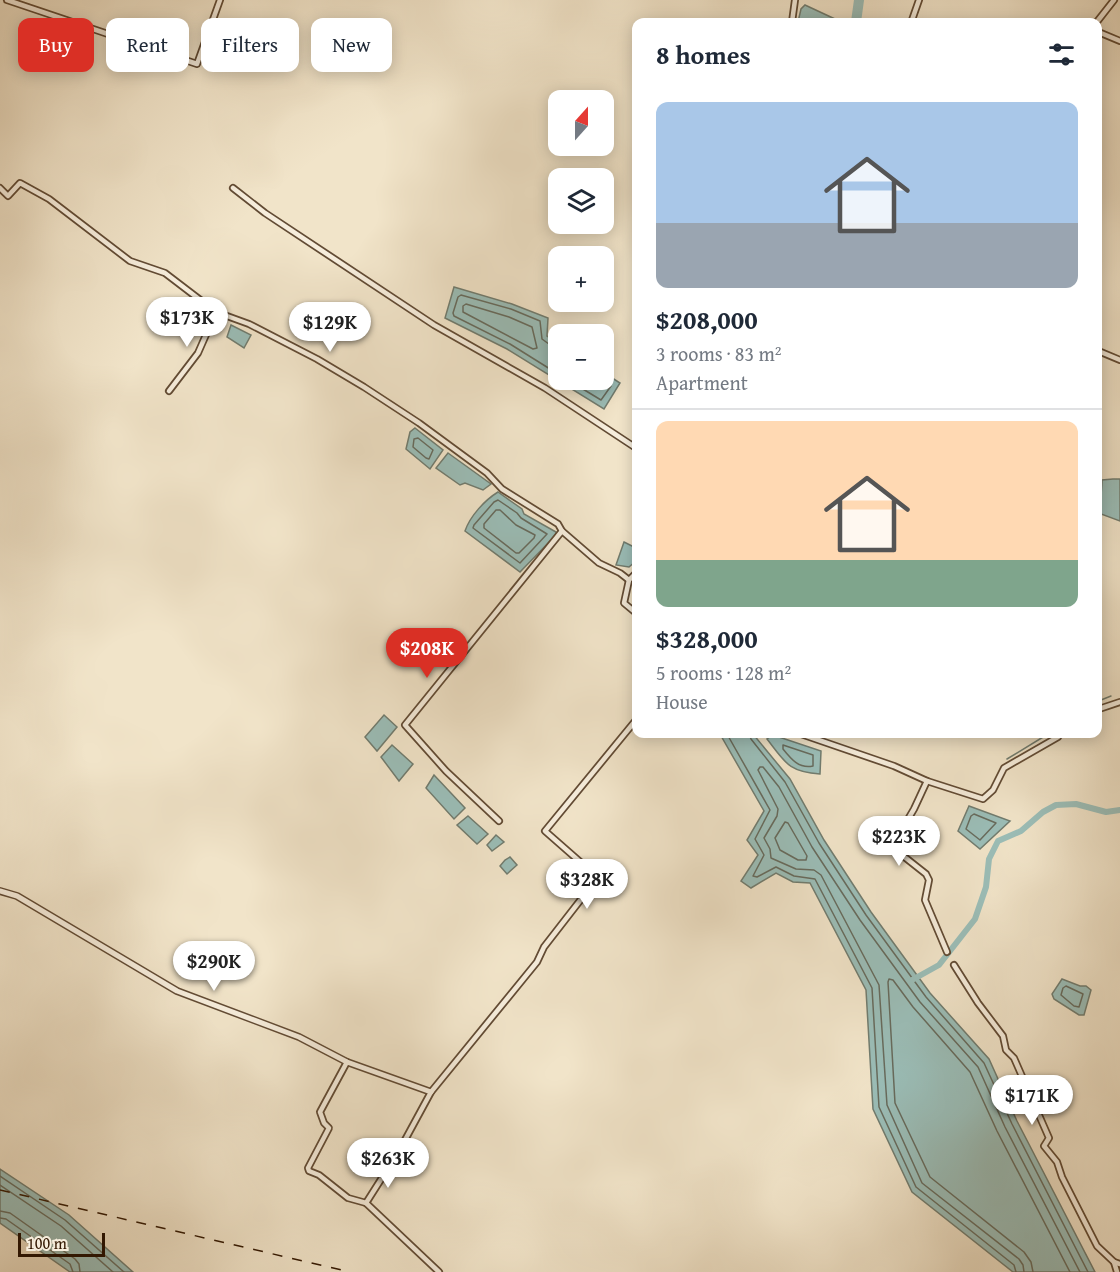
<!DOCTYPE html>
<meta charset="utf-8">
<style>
body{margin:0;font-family:"Gentium Book Plus",serif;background:#f2f2f3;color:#1f2937;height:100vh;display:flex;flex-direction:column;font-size:22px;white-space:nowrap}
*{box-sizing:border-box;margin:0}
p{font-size:20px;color:#747a83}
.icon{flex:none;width:33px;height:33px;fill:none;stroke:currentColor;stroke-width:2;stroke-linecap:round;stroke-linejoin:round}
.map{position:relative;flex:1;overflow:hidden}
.sheet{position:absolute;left:632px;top:18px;width:470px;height:720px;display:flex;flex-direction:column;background:#fff;border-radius:12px;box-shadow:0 3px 15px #0003}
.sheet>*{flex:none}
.guide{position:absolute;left:18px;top:18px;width:524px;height:54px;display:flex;gap:12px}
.needle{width:39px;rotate:21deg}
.controls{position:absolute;left:548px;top:90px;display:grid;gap:12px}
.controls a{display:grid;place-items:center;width:66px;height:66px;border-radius:12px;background:#fff;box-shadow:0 3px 15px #0003;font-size:30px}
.scale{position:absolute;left:18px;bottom:15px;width:87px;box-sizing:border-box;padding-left:6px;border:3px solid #331802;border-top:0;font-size:16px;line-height:21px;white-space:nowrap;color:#331802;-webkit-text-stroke:4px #f6eddc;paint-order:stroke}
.price{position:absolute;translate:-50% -51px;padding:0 14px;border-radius:21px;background:#fff;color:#222;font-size:20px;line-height:39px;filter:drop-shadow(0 2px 3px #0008)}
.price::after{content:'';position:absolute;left:50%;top:36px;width:18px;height:14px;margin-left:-9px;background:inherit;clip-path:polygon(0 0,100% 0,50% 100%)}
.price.active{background:#d93025;color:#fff}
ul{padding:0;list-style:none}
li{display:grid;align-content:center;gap:12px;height:318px;padding:0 24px}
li+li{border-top:2px solid #e0e1e3}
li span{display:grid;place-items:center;height:186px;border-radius:12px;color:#555}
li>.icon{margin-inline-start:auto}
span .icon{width:108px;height:108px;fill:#fffc;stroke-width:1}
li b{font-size:26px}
h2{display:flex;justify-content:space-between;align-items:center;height:72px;padding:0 24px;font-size:26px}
.pill{padding:0 21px;border-radius:12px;background:#fff;box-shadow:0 3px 15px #0003;font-size:21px;line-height:54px}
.pill.active{background:#d93025;color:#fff}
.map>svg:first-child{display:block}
.water{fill:#9bbeb8;stroke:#717c6f;stroke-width:1.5}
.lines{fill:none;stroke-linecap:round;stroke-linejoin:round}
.shore{stroke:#676b5d;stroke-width:1.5}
.stream{stroke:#717c6f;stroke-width:1.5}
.canal{stroke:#9bbeb8;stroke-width:6}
.river{stroke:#9bbeb8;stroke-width:10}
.minor-casing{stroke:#624b34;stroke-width:8}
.tertiary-casing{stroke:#624b34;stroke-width:8}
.minor{stroke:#f6eddc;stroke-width:4.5}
.tertiary{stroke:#f6eddc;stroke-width:5}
.rail{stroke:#331802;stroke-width:1.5;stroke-dasharray:10 10;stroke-linecap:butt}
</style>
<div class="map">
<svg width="1120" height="1272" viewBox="0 0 1120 1272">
<rect width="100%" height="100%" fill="#f1e4c9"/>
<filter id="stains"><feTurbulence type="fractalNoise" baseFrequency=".00333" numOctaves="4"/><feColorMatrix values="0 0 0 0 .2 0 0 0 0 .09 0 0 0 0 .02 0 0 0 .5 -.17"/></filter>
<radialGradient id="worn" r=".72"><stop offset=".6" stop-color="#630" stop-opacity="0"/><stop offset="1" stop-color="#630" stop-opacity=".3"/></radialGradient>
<g class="water">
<polygon points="805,5 835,19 834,22 798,22 801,9"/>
<polygon points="454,287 512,304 548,318 547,336 558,343 558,380 603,380 603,372 620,383 604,409 507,349 445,318"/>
<polygon points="231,325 251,335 244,348 227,337"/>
<polygon points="415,428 443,450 430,469 406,449 410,432"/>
<polygon points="448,453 491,484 483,490 465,483 460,485 436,468"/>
<path d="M1113,479H1120V521L1101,514C1099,507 1102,490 1102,480Z"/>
<path d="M498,492L522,509L524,514L556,532V535L520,572L465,531C470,516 485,500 498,492Z"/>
<polygon points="624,542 636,548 636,561 629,567 616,565"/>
<polygon points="384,715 397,727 377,751 365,737"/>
<polygon points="720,734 753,734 790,779 824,840 871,912 930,993 989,1059 1017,1121 1095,1272 1013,1272 912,1192 873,1109 866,990 810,883 793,882 776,873 751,888 741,881 758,855 747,840 764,811"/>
<path d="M773,735L821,751L820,774C788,772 785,762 767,739Z"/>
<polygon points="392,745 413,764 399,781 381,757"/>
<polygon points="434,775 465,808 454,819 426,788"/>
<polygon points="969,806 1010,821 980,849 958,831"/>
<polygon points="468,816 488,834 477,844 457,825"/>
<polygon points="496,835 504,842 492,851 487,845"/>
<polygon points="510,857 517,865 507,874 500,866 505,860"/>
<polygon points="1062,979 1080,986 1086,986 1091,990 1084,1015 1079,1015 1054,999 1052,994"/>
<polygon points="0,1169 69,1215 133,1272 70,1272 0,1223"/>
</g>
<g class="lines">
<g class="shore">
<polygon points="466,304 509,317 532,327 537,348 533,349 463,312 463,306"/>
<polyline points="558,348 553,347 542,339 540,321 511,309 461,295 458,297 453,313 454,316 510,344 558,374"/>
<polyline points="568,380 601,400 611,386 603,379"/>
<polygon points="418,438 433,450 429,459 426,458 413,447 414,439"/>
<polygon points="498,500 517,513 521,518 547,534 520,563 473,528 474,525 494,502"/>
<polygon points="496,510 500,510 516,525 535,535 534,538 519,553 516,553 484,528 484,524"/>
<polyline points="727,734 770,810 755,839 764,855 753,876 757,877 776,867 794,876 815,879 872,988 879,1107 916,1187 1014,1265 1016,1272"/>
<polyline points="749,734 751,739 785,782 819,843 866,915 926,997 984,1063 1012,1124 1088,1272"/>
<path d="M783,745L813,755V766C799,769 791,759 783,749Z"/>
<polygon points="974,814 996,823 980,840 966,829 971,816"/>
<polygon points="785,822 788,823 807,856 806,860 798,860 780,850 775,838"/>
<polygon points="1066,986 1083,994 1079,1007 1074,1006 1061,995 1063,988"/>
<polyline points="0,1176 65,1220 124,1272"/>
<polyline points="0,1185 61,1226 113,1272"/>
<polyline points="0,1211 10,1213 75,1259 79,1264 80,1272"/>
<polyline points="0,1218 6,1219 70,1264 73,1272"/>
<polyline points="1024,1272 1023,1265 1019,1259 922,1183 887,1105 879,985 821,875 814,870 796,869 771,858 770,849 764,838 777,816 778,809 758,770 760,767 763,767 779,787 812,847 860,920 920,1002 978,1067 1005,1127 1080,1272"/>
<polyline points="1033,1272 1031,1262 1024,1252 930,1177 895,1103 888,982 889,979 893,980 913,1007 970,1072 997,1131 1070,1272"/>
</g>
<g class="stream">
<polyline points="1096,702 1111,696"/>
<polyline points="1007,759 1048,734"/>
</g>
<polyline class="canal" points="912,980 939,965 975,919 986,887 989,859 998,841 1021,831 1043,812 1056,805 1076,804 1106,812 1120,810"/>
<polyline class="river" points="856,22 859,0"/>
<g class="minor-casing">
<g id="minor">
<polyline points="7,0 197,64 220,0"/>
<polyline points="792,22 795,0"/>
<polyline points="915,22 912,20 919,0"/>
<polyline points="1096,23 1114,0"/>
<polyline points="1096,31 1120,41"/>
<polyline points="0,188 8,196 20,183 49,199 130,261 165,273 216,312 249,324 317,359 364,387 419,423 487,473 502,489 558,524 562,531 599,563 620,573 629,580"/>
<polyline points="233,188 265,213 434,325 545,388 636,448"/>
<polyline points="1096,350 1120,360"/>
<polyline points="169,391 198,353 216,312"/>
<polyline points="636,573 629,580 624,603 636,613"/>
<polyline points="1096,710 1120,702"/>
<polyline points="801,734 894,766 927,781 983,799 993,790 1004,768 1058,737 1060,734"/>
<polyline points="927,781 914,809 897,838 895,845 902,855 926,874 929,880 925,900 947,952"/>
<polyline points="499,821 446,771 405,725 562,531"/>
<polyline points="954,965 978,1003 1003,1036 1006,1050 1014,1058 1049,1138 1044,1146 1057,1162 1062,1177 1097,1246 1114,1262 1120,1264"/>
<polyline points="347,1062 320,1112 324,1123 329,1128 308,1168 309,1171 319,1175 348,1198 366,1203"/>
<polyline points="1114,1262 1117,1272"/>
<polyline points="439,1272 366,1203 399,1151 431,1092 537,962 544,947 596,880 586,867 545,831 636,720"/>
</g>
</g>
<g class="tertiary-casing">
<polyline id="tertiary" points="0,891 17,896 177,991 299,1037 347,1062 431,1092"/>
</g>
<use href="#minor" class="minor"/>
<use href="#tertiary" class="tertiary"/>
<polyline class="rail" points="0,1190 350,1272"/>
</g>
<rect width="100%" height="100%" filter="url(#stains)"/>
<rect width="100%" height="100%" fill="url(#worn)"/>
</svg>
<div class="controls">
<a><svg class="needle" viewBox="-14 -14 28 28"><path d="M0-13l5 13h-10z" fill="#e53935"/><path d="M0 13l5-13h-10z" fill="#747a83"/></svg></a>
<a><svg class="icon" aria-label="layers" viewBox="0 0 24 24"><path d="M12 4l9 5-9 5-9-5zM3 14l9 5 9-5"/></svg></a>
<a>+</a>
<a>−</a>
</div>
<div class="scale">100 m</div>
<b class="price" style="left:187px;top:348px">$173K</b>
<b class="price" style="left:330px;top:353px">$129K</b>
<b class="price active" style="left:427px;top:679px">$208K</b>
<b class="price" style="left:899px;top:867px">$223K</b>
<b class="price" style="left:587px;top:910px">$328K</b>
<b class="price" style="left:214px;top:992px">$290K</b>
<b class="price" style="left:1032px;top:1126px">$171K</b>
<b class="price" style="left:388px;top:1189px">$263K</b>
<div class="guide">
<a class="pill active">Buy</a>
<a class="pill">Rent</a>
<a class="pill">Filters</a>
<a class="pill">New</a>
</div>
<section class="sheet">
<h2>8 homes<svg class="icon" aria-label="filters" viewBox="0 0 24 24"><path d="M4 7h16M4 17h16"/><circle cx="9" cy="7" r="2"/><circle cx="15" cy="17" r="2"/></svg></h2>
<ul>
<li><span style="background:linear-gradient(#a9c7e8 65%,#9aa5b1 0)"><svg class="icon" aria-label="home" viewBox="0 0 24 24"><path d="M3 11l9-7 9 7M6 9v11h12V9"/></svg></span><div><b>$208,000</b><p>3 rooms · 83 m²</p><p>Apartment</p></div></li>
<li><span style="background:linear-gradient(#ffd9b3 75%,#7fa58c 0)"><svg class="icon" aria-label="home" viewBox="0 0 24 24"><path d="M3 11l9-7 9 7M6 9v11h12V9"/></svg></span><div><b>$328,000</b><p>5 rooms · 128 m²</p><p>House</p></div></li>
</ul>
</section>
</div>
